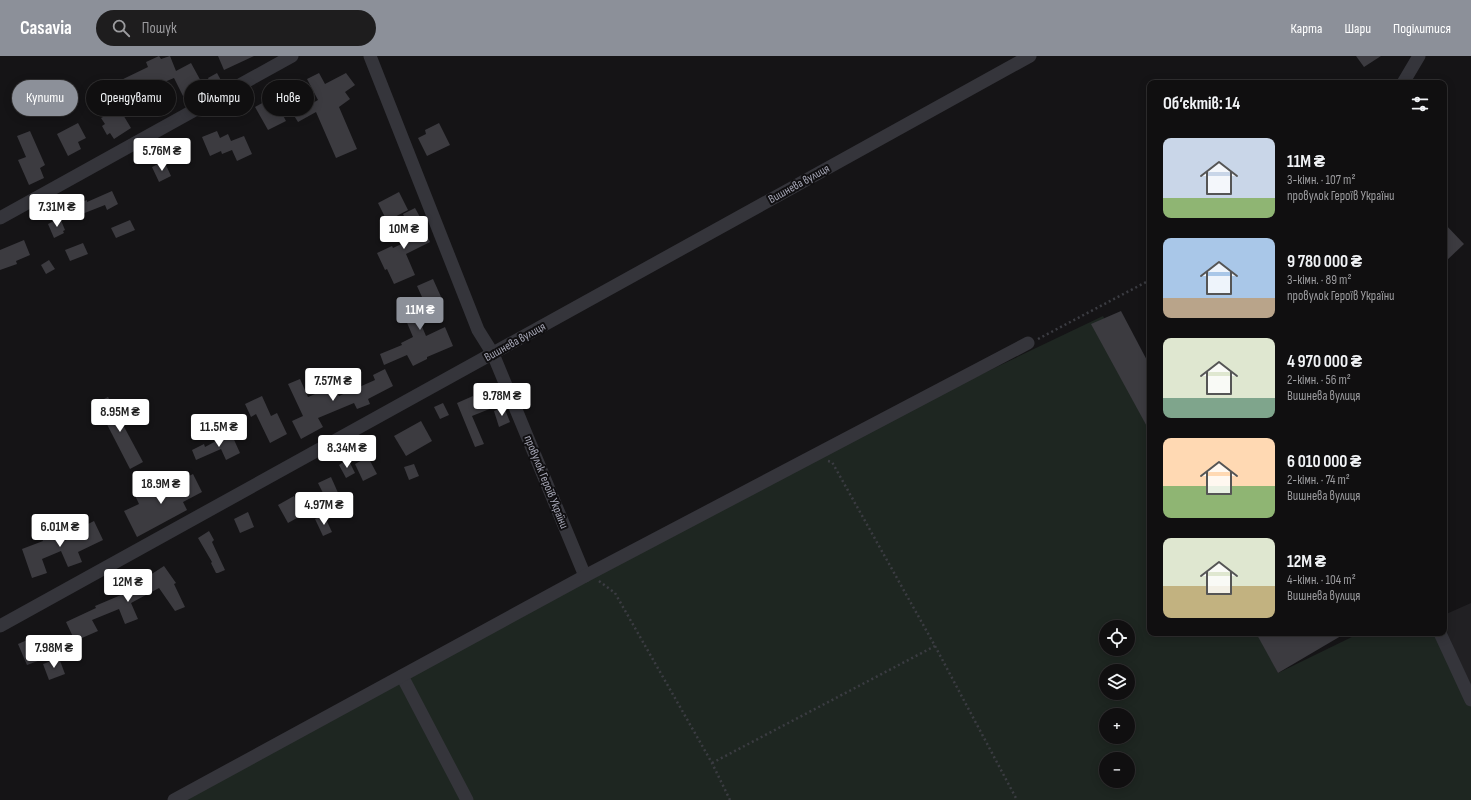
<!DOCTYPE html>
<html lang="uk">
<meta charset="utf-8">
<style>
body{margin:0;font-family:"Sofia Sans Condensed",sans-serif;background:#1e1d1e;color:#f1f3f6;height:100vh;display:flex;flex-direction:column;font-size:15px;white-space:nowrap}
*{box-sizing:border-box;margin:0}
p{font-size:13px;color:#9c9c9f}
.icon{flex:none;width:22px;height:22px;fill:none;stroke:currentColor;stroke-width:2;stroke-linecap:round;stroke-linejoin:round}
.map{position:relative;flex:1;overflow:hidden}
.details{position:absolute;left:1147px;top:24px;width:300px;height:556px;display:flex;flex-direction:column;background:#100f10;border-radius:8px;box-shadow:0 2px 10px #0003,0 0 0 1px #302f30}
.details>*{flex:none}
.guide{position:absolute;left:12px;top:24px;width:380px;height:36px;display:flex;gap:8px}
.fabs{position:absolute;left:1099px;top:564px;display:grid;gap:8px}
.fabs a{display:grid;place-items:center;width:36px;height:36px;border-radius:50%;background:#100f10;box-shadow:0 2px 10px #0003,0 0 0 1px #302f30;font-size:20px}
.price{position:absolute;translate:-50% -34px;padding:0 9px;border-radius:4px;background:#fff;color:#222;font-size:13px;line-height:26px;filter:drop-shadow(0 1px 2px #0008)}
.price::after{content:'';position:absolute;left:50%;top:24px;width:12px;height:9px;margin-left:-6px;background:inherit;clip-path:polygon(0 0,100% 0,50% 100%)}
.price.selected{background:#8c9099;color:#fff}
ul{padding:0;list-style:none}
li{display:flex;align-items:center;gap:12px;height:100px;padding:0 16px}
li span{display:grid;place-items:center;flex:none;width:112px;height:80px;border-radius:8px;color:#555}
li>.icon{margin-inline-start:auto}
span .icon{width:48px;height:48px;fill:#fffc;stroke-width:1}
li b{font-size:17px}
h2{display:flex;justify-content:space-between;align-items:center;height:48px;padding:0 16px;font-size:17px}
.chip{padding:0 14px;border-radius:18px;background:#100f10;box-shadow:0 2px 10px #0003,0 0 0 1px #302f30;font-size:14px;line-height:36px}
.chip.selected{background:#8c9099;color:#fff}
header{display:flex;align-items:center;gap:24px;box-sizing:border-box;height:56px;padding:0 20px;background:#8c9099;color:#fff}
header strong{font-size:19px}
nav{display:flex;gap:22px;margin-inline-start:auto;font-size:14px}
.search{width:280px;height:36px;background:#1e1d1e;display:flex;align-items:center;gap:10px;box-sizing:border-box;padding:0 14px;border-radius:22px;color:#9c9c9f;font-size:15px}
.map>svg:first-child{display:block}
.built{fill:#212023}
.green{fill:#1e2621;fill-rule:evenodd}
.building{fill:#3c3b40}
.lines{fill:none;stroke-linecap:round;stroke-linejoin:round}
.path{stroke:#3b3c42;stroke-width:2.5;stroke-dasharray:2 3;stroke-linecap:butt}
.minor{stroke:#35353b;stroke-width:13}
.labels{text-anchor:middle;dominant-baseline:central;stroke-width:4;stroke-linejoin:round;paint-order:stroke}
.street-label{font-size:12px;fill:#a6a7b6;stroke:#100f11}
</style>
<header>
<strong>Casavia</strong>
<div class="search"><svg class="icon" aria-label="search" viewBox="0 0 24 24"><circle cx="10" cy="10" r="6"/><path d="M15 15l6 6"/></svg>Пошук</div>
<nav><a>Карта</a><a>Шари</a><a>Поділитися</a></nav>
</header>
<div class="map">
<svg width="1471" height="744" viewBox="0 0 1471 744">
<rect width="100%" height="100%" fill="#151416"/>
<polygon class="built" points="1471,547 1471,630 1444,570 1444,559"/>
<path class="green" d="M1103,260L1150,356V577H1258L1278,617L1360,577H1440L1471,644V744H174L831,390ZM1106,571H1128V593H1106ZM1106,615H1128V637H1106ZM1106,659H1128V681H1106ZM1106,703H1128V725H1106Z"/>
<g class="building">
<polygon points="159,0 161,3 170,0 176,15 191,7 203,29 183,40 174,22 150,32 158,50 147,56 134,30 113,42 131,72 114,83 110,77 107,79 102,70 105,68 101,62 103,61 97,52 104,48 96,33 116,23 117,26 148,11 146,6"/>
<polygon points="218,0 254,0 224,14"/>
<polygon points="1356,0 1381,0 1364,11"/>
<polygon points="217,17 223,28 213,33 208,22"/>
<polygon points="319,17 325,28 346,17 355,29 345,36 350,43 339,51 357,93 336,102 316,56 298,66 293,58 318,44 307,23"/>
<polygon points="273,41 286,65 268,74 255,51"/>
<polygon points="78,67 86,82 78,86 81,93 68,100 57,78"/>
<polygon points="439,67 450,89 427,100 418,82 426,78 425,74"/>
<polygon points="30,75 45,109 40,112 44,122 29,129 18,104 26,101 17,80"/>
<polygon points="217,75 220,82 228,78 231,85 244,80 252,98 237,105 232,94 222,98 221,95 210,100 202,81"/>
<polygon points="164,105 171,120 159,126 152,111"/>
<polygon points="112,135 118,148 107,154 105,149 77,160 74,149 87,144 87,146"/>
<polygon points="399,136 408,154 387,165 378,147"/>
<polygon points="415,152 420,161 418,162 430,186 406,198 415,219 394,228 387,213 385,214 377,197 392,190 393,192 414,182 403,158"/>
<polygon points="60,162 65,174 63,175 64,177 54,182 48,168"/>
<polygon points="130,164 135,174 116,182 111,172"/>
<polygon points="1444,167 1464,188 1444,207"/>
<polygon points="24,184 30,199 16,205 17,208 0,214 0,194"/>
<polygon points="83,187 88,198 70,205 65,194"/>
<polygon points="49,204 55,213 46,218 41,209"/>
<polygon points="433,223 442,243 415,254 426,280 445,271 453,290 427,301 427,303 413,310 407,299 384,309 380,298 402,289 401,287 413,281 400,250 422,241 417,230"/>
<polygon points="1121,255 1150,310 1150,376 1091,268"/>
<polygon points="385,313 393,330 368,343 370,348 357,353 354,347 318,362 323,371 301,383 292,365 303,360 288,328 300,323 308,341 334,330 339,340 375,324 373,319"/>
<polygon points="486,338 492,352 472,360 484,388 475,391 457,347 473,340 474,343"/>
<polygon points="262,340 271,360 277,357 287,378 270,387 256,358 251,361 245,348"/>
<polygon points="108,341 143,406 130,413 96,347"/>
<polygon points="443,347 449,359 440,363 434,351"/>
<polygon points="504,351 510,366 499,371 494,355"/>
<polygon points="421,365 432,385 406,400 394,380"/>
<polygon points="231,377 240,397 226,404 221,393 196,404 192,394 204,388 205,391"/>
<polygon points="368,401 377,418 363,425 355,408"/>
<polygon points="348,403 355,417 346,422 339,409"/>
<polygon points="414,408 419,420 409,424 404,411"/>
<polygon points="193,418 202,436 183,446 187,454 137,481 124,455 139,448 133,435 146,429 151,439"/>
<polygon points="331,421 339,439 327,445 318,427"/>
<polygon points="294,440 304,458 288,467 278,449"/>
<polygon points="248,456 254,471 240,477 234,463"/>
<polygon points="324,459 332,476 323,480 315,463"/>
<polygon points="94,465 103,484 78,496 82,506 68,511 61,495 42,503 47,517 32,522 22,493 43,485 41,479 58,471 64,485 85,477 82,471"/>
<polygon points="209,475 214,484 212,486 225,514 218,517 216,517 211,507 212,506 198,482"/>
<polygon points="164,510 176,527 174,528 185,551 175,555 159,532 131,547 138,563 125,568 119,553 92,564 98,575 75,585 66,566 96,552 95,550 135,533 129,522 137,517 141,525"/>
<polygon points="1256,577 1346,577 1278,617"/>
<polygon points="34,581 43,603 27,609 18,588"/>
<polygon points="59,602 65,618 49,624 43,608"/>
</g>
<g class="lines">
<g class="path">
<polyline points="1038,283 1150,224"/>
<polyline points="828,405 832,406 935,590 1017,744"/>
<polyline points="599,525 615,537 712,707 730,744"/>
<polyline points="712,707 935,590"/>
</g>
<g class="minor">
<polyline points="370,0 478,274 493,298 585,520"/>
<polyline points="1403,27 1419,0"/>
<polyline points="0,162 292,0"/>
<polyline points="0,570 1030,0"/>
<polyline points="1440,577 1471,644"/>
<polyline points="402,620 467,744"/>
<polyline points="174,744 585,520 1028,287"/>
</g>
</g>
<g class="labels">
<g class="street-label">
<text transform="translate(799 128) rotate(-29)">Вишнева вулиця</text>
<text transform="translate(515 286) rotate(-29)">Вишнева вулиця</text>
<text transform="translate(546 426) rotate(68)">провулок Героїв України</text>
</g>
</g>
</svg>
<div class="fabs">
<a><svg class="icon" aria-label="locate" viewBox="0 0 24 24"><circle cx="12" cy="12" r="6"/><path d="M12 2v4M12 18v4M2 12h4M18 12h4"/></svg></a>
<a><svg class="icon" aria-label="layers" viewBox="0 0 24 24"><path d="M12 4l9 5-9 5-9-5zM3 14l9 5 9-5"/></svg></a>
<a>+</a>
<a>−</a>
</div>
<b class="price" style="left:162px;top:116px">5.76M ₴</b>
<b class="price" style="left:57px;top:172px">7.31M ₴</b>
<b class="price" style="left:404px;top:194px">10M ₴</b>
<b class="price selected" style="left:420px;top:275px">11M ₴</b>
<b class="price" style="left:333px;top:346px">7.57M ₴</b>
<b class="price" style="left:502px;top:361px">9.78M ₴</b>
<b class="price" style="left:120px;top:377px">8.95M ₴</b>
<b class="price" style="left:219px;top:392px">11.5M ₴</b>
<b class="price" style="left:347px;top:413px">8.34M ₴</b>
<b class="price" style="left:161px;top:449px">18.9M ₴</b>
<b class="price" style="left:324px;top:470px">4.97M ₴</b>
<b class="price" style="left:60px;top:492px">6.01M ₴</b>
<b class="price" style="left:128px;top:547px">12M ₴</b>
<b class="price" style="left:54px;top:613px">7.98M ₴</b>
<div class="guide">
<a class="chip selected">Купити</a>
<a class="chip">Орендувати</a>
<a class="chip">Фільтри</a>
<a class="chip">Нове</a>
</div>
<section class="details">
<h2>Об’єктів: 14<svg class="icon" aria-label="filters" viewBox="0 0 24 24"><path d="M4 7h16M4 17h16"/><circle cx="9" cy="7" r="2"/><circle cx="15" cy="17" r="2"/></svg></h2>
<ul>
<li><span style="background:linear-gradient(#c9d6e8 75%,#8fb573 0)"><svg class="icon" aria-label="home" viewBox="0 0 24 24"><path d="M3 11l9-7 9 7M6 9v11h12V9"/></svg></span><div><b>11M ₴</b><p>3-кімн. · 107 m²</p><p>провулок Героїв України</p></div></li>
<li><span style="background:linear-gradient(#a9c7e8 75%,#b9a48a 0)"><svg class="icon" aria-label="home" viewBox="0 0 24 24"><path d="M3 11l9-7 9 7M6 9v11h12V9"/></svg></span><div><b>9 780 000 ₴</b><p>3-кімн. · 89 m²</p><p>провулок Героїв України</p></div></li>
<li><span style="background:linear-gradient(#dfe7d0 75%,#7fa58c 0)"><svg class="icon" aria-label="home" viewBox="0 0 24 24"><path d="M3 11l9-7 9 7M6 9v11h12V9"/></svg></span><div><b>4 970 000 ₴</b><p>2-кімн. · 56 m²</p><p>Вишнева вулиця</p></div></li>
<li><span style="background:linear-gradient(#ffd9b3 60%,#8fb573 0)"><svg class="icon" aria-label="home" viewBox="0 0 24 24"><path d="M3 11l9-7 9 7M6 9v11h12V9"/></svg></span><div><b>6 010 000 ₴</b><p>2-кімн. · 74 m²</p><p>Вишнева вулиця</p></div></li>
<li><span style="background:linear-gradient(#dfe7d0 60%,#c2b280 0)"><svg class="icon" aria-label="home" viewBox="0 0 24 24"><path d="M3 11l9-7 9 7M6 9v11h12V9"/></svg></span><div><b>12M ₴</b><p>4-кімн. · 104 m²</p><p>Вишнева вулиця</p></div></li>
</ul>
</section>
</div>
